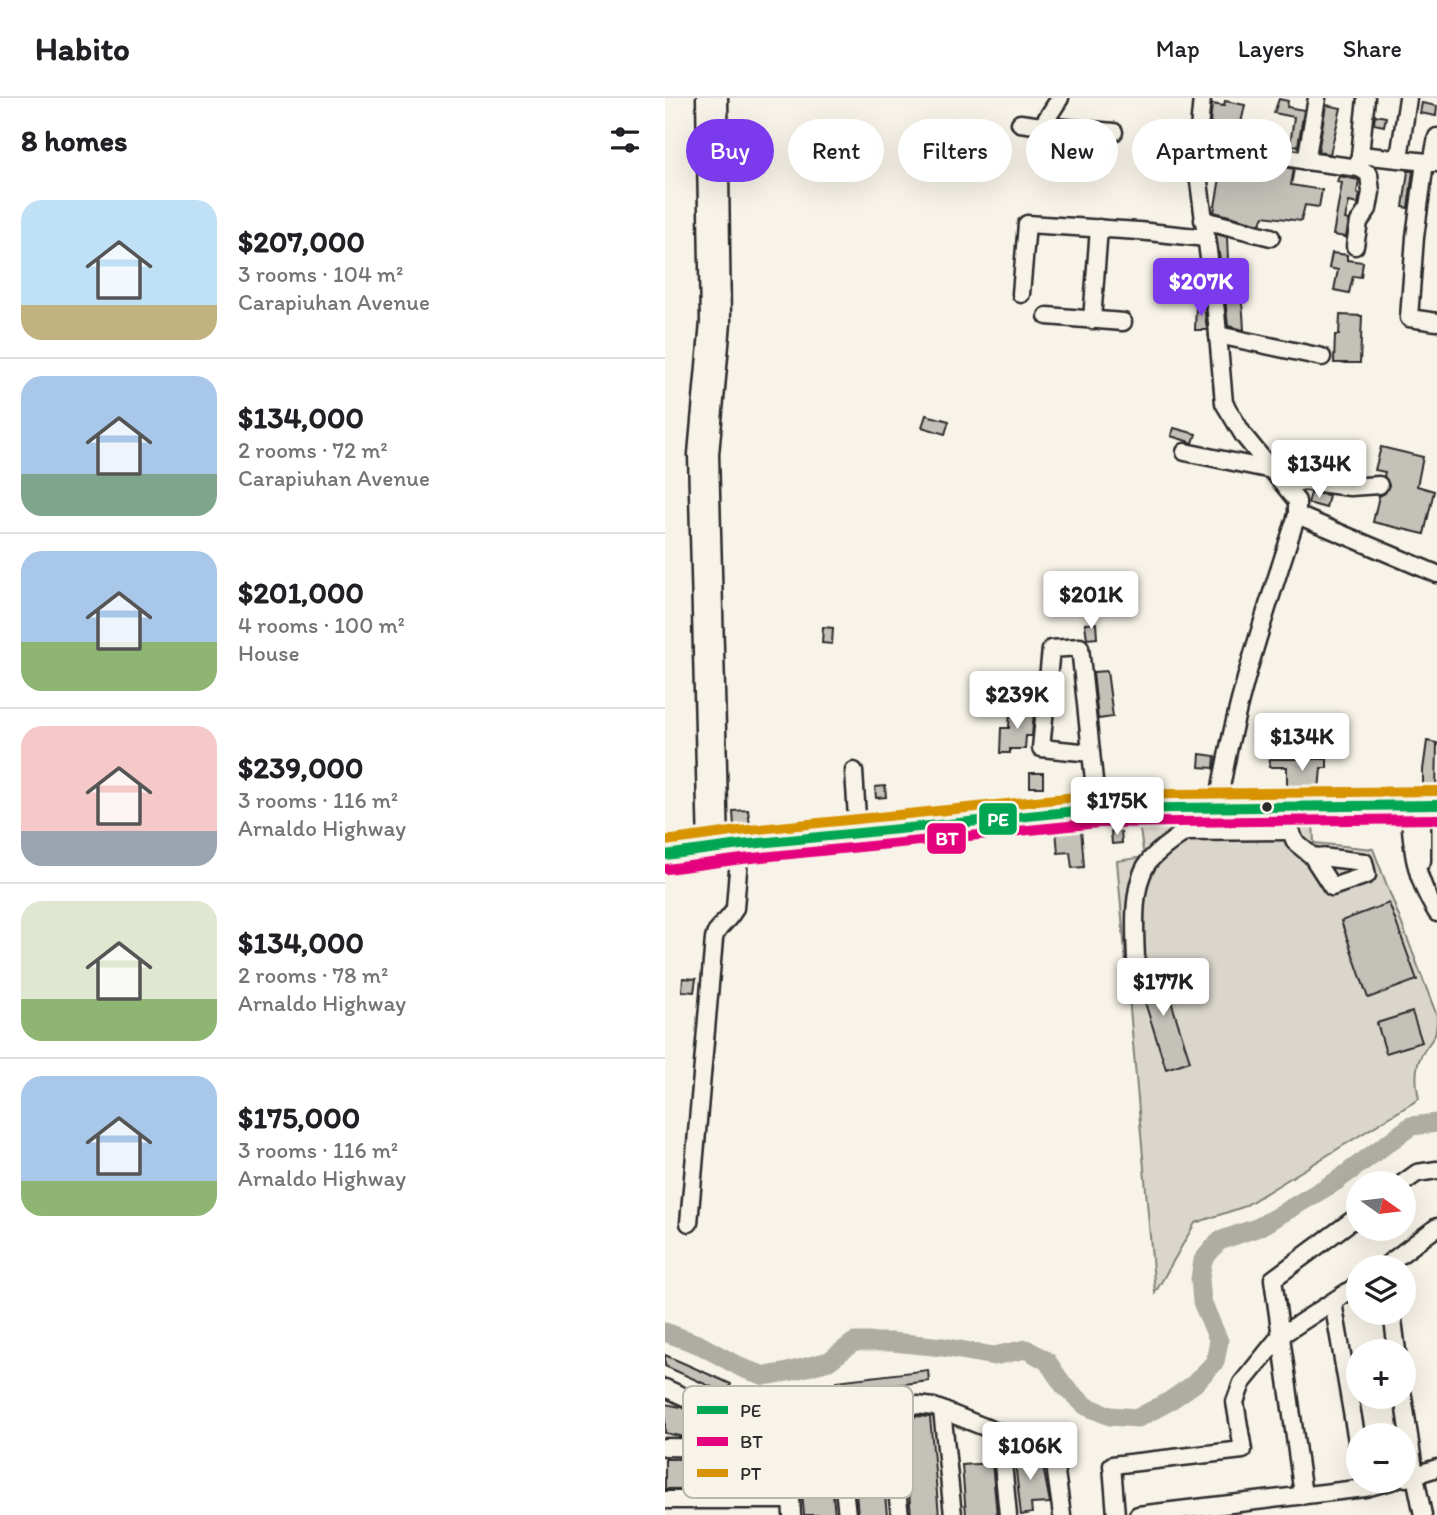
<!DOCTYPE html>
<meta charset="utf-8">
<style>
body{margin:0;font-family:Itim,sans-serif;background:#f2f2f2;color:#202124;height:100vh;display:flex;flex-direction:column;font-size:26px;white-space:nowrap}
*{box-sizing:border-box;margin:0}
p{font-size:23px;color:#757577}
.icon{flex:none;width:38px;height:38px;fill:none;stroke:currentColor;stroke-width:2;stroke-linecap:round;stroke-linejoin:round}
.map{position:relative;flex:1;overflow:hidden}
.side{display:flex;flex-direction:column;background:#fff;width:665px}
.side>*{flex:none}
.banner{position:absolute;left:21px;top:21px;width:646px;height:63px;display:flex;gap:14px}
.needle{width:46px;rotate:104deg}
.controls{position:absolute;left:681px;top:1073px;display:grid;gap:14px}
.controls a{display:grid;place-items:center;width:70px;height:70px;border-radius:50%;background:#fff;box-shadow:0 7px 28px #0002;font-size:35px}
.price{position:absolute;translate:-50% -60px;padding:0 16px;border-radius:7px;background:#fff;color:#222;font-size:23px;line-height:46px;filter:drop-shadow(0 2px 4px #0008)}
.price::after{content:'';position:absolute;left:50%;top:42px;width:21px;height:16px;margin-left:-10px;background:inherit;clip-path:polygon(0 0,100% 0,50% 100%)}
.price.on{background:#7c3aed;color:#fff}
ul{padding:0;list-style:none}
li{display:flex;align-items:center;gap:21px;height:175px;padding:0 21px}
li+li{border-top:2px solid #e0e0e0}
li span{display:grid;place-items:center;flex:none;width:196px;height:140px;border-radius:21px;color:#555}
li>.icon{margin-inline-start:auto}
span .icon{width:84px;height:84px;fill:#fffc;stroke-width:1}
li b{font-size:30px}
h2{display:flex;justify-content:space-between;align-items:center;height:84px;padding:0 21px;font-size:30px}
.tag{padding:0 24px;border-radius:32px;background:#fff;box-shadow:0 7px 28px #0002;font-size:24px;line-height:63px}
.tag.on{background:#7c3aed;color:#fff}
header{display:flex;align-items:center;gap:42px;box-sizing:border-box;height:98px;padding:0 35px;background:#fff;border-bottom:2px solid #e0e0e0}
header strong{font-size:33px}
nav{display:flex;gap:38px;margin-inline-start:auto;font-size:24px}
main{display:flex;flex:1;min-height:0}
.map>svg:first-child{display:block}
.pitch{fill:#dad6cc;stroke:#82807c;stroke-width:2}
.lines{fill:none;stroke-linecap:round;stroke-linejoin:round}
.river{stroke:#afaca4;stroke-width:19}
.building{fill:#c4c1b9;stroke:#2b2b2b;stroke-width:2}
.minor-casing{stroke:#2b2b2b;stroke-width:21}
.major-casing{stroke:#2b2b2b;stroke-width:24}
.minor{stroke:#f7f3e8;stroke-width:16}
.major{stroke:#f7f3e8;stroke-width:19}
.bus-1-casing{stroke:#f7f3e8;stroke-width:16}
.bus-2-casing{stroke:#f7f3e8;stroke-width:16}
.bus-3-casing{stroke:#f7f3e8;stroke-width:16}
.bus-1{stroke:#00a651;stroke-width:10}
.bus-2{stroke:#e5007d;stroke-width:10}
.bus-3{stroke:#d89406;stroke-width:10}
.bus-dot{fill:#2b2b2b;stroke:#f7f3e8;stroke-width:2.5}
.key{fill:#f7f3e8;stroke:#bab7af;stroke-width:2}
.key-label{font-size:19px;fill:#2b2b2b}
.line-badge{stroke:#f7f3e8;stroke-width:2.5}
.badge-label{font-size:19px;text-anchor:middle;font-weight:bold;fill:#fff}
</style>
<header>
<strong>Habito</strong>
<nav><a>Map</a><a>Layers</a><a>Share</a></nav>
</header>
<main>
<section class="side">
<h2>8 homes<svg class="icon" aria-label="filters" viewBox="0 0 24 24"><path d="M4 7h16M4 17h16"/><circle cx="9" cy="7" r="2"/><circle cx="15" cy="17" r="2"/></svg></h2>
<ul>
<li><span style="background:linear-gradient(#bfe0f5 75%,#c2b280 0)"><svg class="icon" aria-label="home" viewBox="0 0 24 24"><path d="M3 11l9-7 9 7M6 9v11h12V9"/></svg></span><div><b>$207,000</b><p>3 rooms · 104 m²</p><p>Carapiuhan Avenue</p></div></li>
<li><span style="background:linear-gradient(#a9c7e8 70%,#7fa58c 0)"><svg class="icon" aria-label="home" viewBox="0 0 24 24"><path d="M3 11l9-7 9 7M6 9v11h12V9"/></svg></span><div><b>$134,000</b><p>2 rooms · 72 m²</p><p>Carapiuhan Avenue</p></div></li>
<li><span style="background:linear-gradient(#a9c7e8 65%,#8fb573 0)"><svg class="icon" aria-label="home" viewBox="0 0 24 24"><path d="M3 11l9-7 9 7M6 9v11h12V9"/></svg></span><div><b>$201,000</b><p>4 rooms · 100 m²</p><p>House</p></div></li>
<li><span style="background:linear-gradient(#f6c9c9 75%,#9aa5b1 0)"><svg class="icon" aria-label="home" viewBox="0 0 24 24"><path d="M3 11l9-7 9 7M6 9v11h12V9"/></svg></span><div><b>$239,000</b><p>3 rooms · 116 m²</p><p>Arnaldo Highway</p></div></li>
<li><span style="background:linear-gradient(#dfe7d0 70%,#8fb573 0)"><svg class="icon" aria-label="home" viewBox="0 0 24 24"><path d="M3 11l9-7 9 7M6 9v11h12V9"/></svg></span><div><b>$134,000</b><p>2 rooms · 78 m²</p><p>Arnaldo Highway</p></div></li>
<li><span style="background:linear-gradient(#a9c7e8 75%,#8fb573 0)"><svg class="icon" aria-label="home" viewBox="0 0 24 24"><path d="M3 11l9-7 9 7M6 9v11h12V9"/></svg></span><div><b>$175,000</b><p>3 rooms · 116 m²</p><p>Arnaldo Highway</p></div></li>
</ul>
</section>
<div class="map">
<svg width="772" height="1417" viewBox="0 0 772 1417">
<rect width="100%" height="100%" fill="#f7f3e8"/>
<filter id="ink" filterUnits="userSpaceOnUse"><feTurbulence type="fractalNoise" baseFrequency=".0143" numOctaves="2"/><feDisplacementMap in="SourceGraphic" scale="14" xChannelSelector="R" yChannelSelector="G"/><feConvolveMatrix kernelMatrix="1 2 1 2 8 2 1 2 1" color-interpolation-filters="sRGB"/></filter>
<g filter="url(#ink)">
<path class="pitch" d="M648,722L649,745L708,751L772,918C772,943 767,938 756,958C749,971 751,987 754,1001L578,1109L530,1125L490,1195L452,763L479,759L474,725Z"/>
<g class="lines">
<polyline class="river" points="0,1234 35,1247 77,1270 100,1278 123,1274 164,1263 189,1244 227,1244 278,1249 329,1258 361,1251 382,1263 399,1288 421,1308 445,1318 473,1320 503,1304 529,1286 550,1264 554,1243 537,1204 535,1181 538,1162 554,1143 594,1129 670,1084 746,1028 772,1025"/>
</g>
<g class="building">
<polygon points="614,1 623,3 622,9 639,12 633,48 625,47 629,19 609,15"/>
<polygon points="560,3 580,7 574,34 555,30 556,27 545,25 547,6 559,8"/>
<polygon points="757,5 772,8 771,18 755,15"/>
<polygon points="661,7 676,10 665,56 653,54"/>
<polygon points="710,17 721,19 719,28 709,26"/>
<polygon points="572,60 629,71 626,87 657,92 654,109 640,107 636,123 599,118 595,126 549,114 558,63 571,65"/>
<polygon points="743,73 748,73 743,110 738,109"/>
<polygon points="674,78 694,82 692,95 695,96 693,106 684,104 680,121 684,122 681,139 668,137 677,85 672,84"/>
<polygon points="551,136 562,139 563,162 555,163"/>
<polygon points="667,155 682,157 682,162 698,164 696,179 688,178 684,195 669,192 673,172 664,170"/>
<polygon points="576,198 578,215 579,232 563,228 560,200"/>
<polygon points="531,207 539,207 542,232 530,232"/>
<polygon points="675,217 697,218 695,265 669,265 670,237 674,237"/>
<polygon points="261,317 284,323 280,336 257,329"/>
<polygon points="509,330 531,336 528,345 506,338"/>
<polygon points="716,349 758,359 752,388 769,393 759,436 708,424 714,398 720,395 724,387 719,378 720,374 710,372"/>
<polygon points="646,395 664,397 661,410 643,405"/>
<polygon points="431,525 432,540 422,541 420,526"/>
<polygon points="158,529 168,530 167,546 157,545"/>
<polygon points="442,573 448,619 433,621 428,574"/>
<polygon points="345,612 369,613 367,638 361,638 360,651 345,651 345,655 335,655 336,630 344,630"/>
<polygon points="762,643 772,645 771,694 758,694 758,672"/>
<polygon points="535,656 550,658 549,670 534,669"/>
<polygon points="605,661 662,661 662,670 656,670 654,693 622,693 622,669 604,669"/>
<rect x="365" y="675" width="13" height="14"/>
<polygon points="220,688 221,699 211,700 210,689"/>
<polygon points="83,712 85,728 69,729 68,713"/>
<polygon points="416,729 419,769 407,770 405,754 393,755 391,732"/>
<polygon points="456,732 457,745 447,746 446,733"/>
<polygon points="724,805 752,882 703,900 676,823"/>
<polygon points="495,869 525,963 501,971 471,876"/>
<polygon points="18,880 31,881 29,894 17,893"/>
<polygon points="747,914 757,944 721,955 712,925"/>
<polygon points="0,1257 66,1286 62,1296 0,1268"/>
<polygon points="263,1272 264,1283 173,1294 171,1283"/>
<polygon points="0,1306 16,1309 52,1325 50,1333 23,1326 19,1339 0,1335"/>
<polygon points="252,1318 265,1319 274,1417 246,1417 237,1319"/>
<polygon points="212,1322 222,1417 193,1417 185,1326"/>
<polygon points="161,1327 170,1417 139,1417 132,1331"/>
<polygon points="80,1331 109,1331 114,1390 0,1391 0,1361 72,1360 73,1381 102,1381 99,1351 81,1353"/>
<polygon points="355,1354 377,1363 385,1405 366,1406 367,1415 356,1417 349,1355"/>
<polygon points="327,1365 332,1417 301,1417 297,1367"/>
</g>
<g class="lines">
<g class="minor-casing">
<g id="minor">
<polyline points="40,0 44,224 32,356 42,751"/>
<polyline points="54,0 57,225 45,356 55,749"/>
<polyline points="395,0 377,28 449,34"/>
<path d="M537,0L533,42V76L551,214L559,305L579,338L632,403V417C601,513 568,608 553,708"/>
<polyline points="355,25 377,28"/>
<polyline points="533,42 641,63 694,70 695,57 772,65"/>
<polyline points="695,57 701,0"/>
<polyline points="734,60 743,0"/>
<polyline points="641,63 652,0"/>
<polyline points="760,64 750,139 744,220 772,224"/>
<polyline points="767,65 772,39"/>
<polyline points="538,122 606,139"/>
<polyline points="690,148 694,124 703,111 706,94 704,76 694,70"/>
<polyline points="356,196 362,126 474,133 541,140"/>
<polyline points="382,218 458,224"/>
<polyline points="427,222 434,130"/>
<polyline points="553,237 657,259"/>
<polyline points="520,354 607,372"/>
<polyline points="621,388 638,383 685,389 714,387"/>
<polyline points="632,417 772,476"/>
<polyline points="426,655 376,650 386,551 415,549 432,711"/>
<polyline points="189,673 193,735"/>
<path d="M744,707C747,749 749,779 772,815"/>
<polyline points="520,708 520,734 626,733"/>
<polyline points="626,709 626,733 630,744 647,758 667,789 702,777 699,764 647,758"/>
<polyline points="757,763 757,707"/>
<path d="M471,861C470,833 466,785 485,762C495,751 508,742 520,734"/>
<polyline points="738,1085 752,1075 772,1072"/>
<path d="M24,1125L49,841C51,828 65,823 70,810L75,747"/>
<polyline points="719,1169 772,1129"/>
<polyline points="668,1204 693,1349"/>
<polyline points="727,1214 732,1253"/>
<polyline points="0,1290 66,1320 121,1321 252,1307 269,1309 385,1355 390,1367 397,1417"/>
<polyline points="738,1298 750,1378 758,1417"/>
<polyline points="221,1310 235,1417"/>
<polyline points="277,1312 288,1417"/>
<polyline points="171,1316 182,1417"/>
<polyline points="121,1321 127,1417"/>
<polyline points="335,1334 343,1417"/>
<polyline points="0,1349 60,1350 65,1342 66,1320"/>
<polyline points="741,1380 772,1370"/>
<polyline points="638,1397 608,1181 693,1118"/>
<polyline points="0,1402 126,1402"/>
<polyline points="451,1417 447,1367 578,1352 570,1304 577,1285 615,1238 693,1187"/>
<polyline points="473,1417 700,1390 730,1382"/>
</g>
</g>
<g class="major-casing">
<polyline id="major" points="0,757 75,747 432,711 772,707"/>
</g>
<use href="#minor" class="minor"/>
<use href="#major" class="major"/>
<g class="bus-1-casing">
<polyline id="bus-1" points="0,757 75,747 432,711 772,707"/>
</g>
<g class="bus-2-casing">
<polyline id="bus-2" points="2,771 77,761 433,725 772,721"/>
</g>
<g class="bus-3-casing">
<polyline id="bus-3" points="0,743 74,733 431,697 772,693"/>
</g>
<use href="#bus-1" class="bus-1"/>
<use href="#bus-2" class="bus-2"/>
<use href="#bus-3" class="bus-3"/>
</g>
</g>
<circle class="bus-dot" cx="602" cy="709" r="6"/>
<rect x="18" y="1288" width="230" height="112" rx="10" class="key"/>
<rect x="32" y="1308" width="31" height="8" fill="#00a651"/>
<rect x="32" y="1339" width="31" height="9" fill="#e5007d"/>
<rect x="32" y="1371" width="31" height="8" fill="#d89406"/>
<g class="key-label">
<text x="75" y="1319">PE</text>
<text x="75" y="1350">BT</text>
<text x="75" y="1382">PT</text>
</g>
<g class="line-badge">
<rect x="313" y="704" width="40" height="34" rx="7" fill="#00a651"/>
<rect x="261" y="724" width="41" height="33" rx="7" fill="#e5007d"/>
</g>
<g class="badge-label">
<text x="333" y="728">PE</text>
<text x="282" y="747">BT</text>
</g>
</svg>
<div class="controls">
<a><svg class="needle" viewBox="-14 -14 28 28"><path d="M0-13l5 13h-10z" fill="#e53935"/><path d="M0 13l5-13h-10z" fill="#757577"/></svg></a>
<a><svg class="icon" aria-label="layers" viewBox="0 0 24 24"><path d="M12 4l9 5-9 5-9-5zM3 14l9 5 9-5"/></svg></a>
<a>+</a>
<a>−</a>
</div>
<b class="price on" style="left:536px;top:220px">$207K</b>
<b class="price" style="left:654px;top:402px">$134K</b>
<b class="price" style="left:426px;top:533px">$201K</b>
<b class="price" style="left:352px;top:633px">$239K</b>
<b class="price" style="left:637px;top:675px">$134K</b>
<b class="price" style="left:452px;top:739px">$175K</b>
<b class="price" style="left:498px;top:920px">$177K</b>
<b class="price" style="left:365px;top:1384px">$106K</b>
<div class="banner">
<a class="tag on">Buy</a>
<a class="tag">Rent</a>
<a class="tag">Filters</a>
<a class="tag">New</a>
<a class="tag">Apartment</a>
</div>
</div>
</main>
